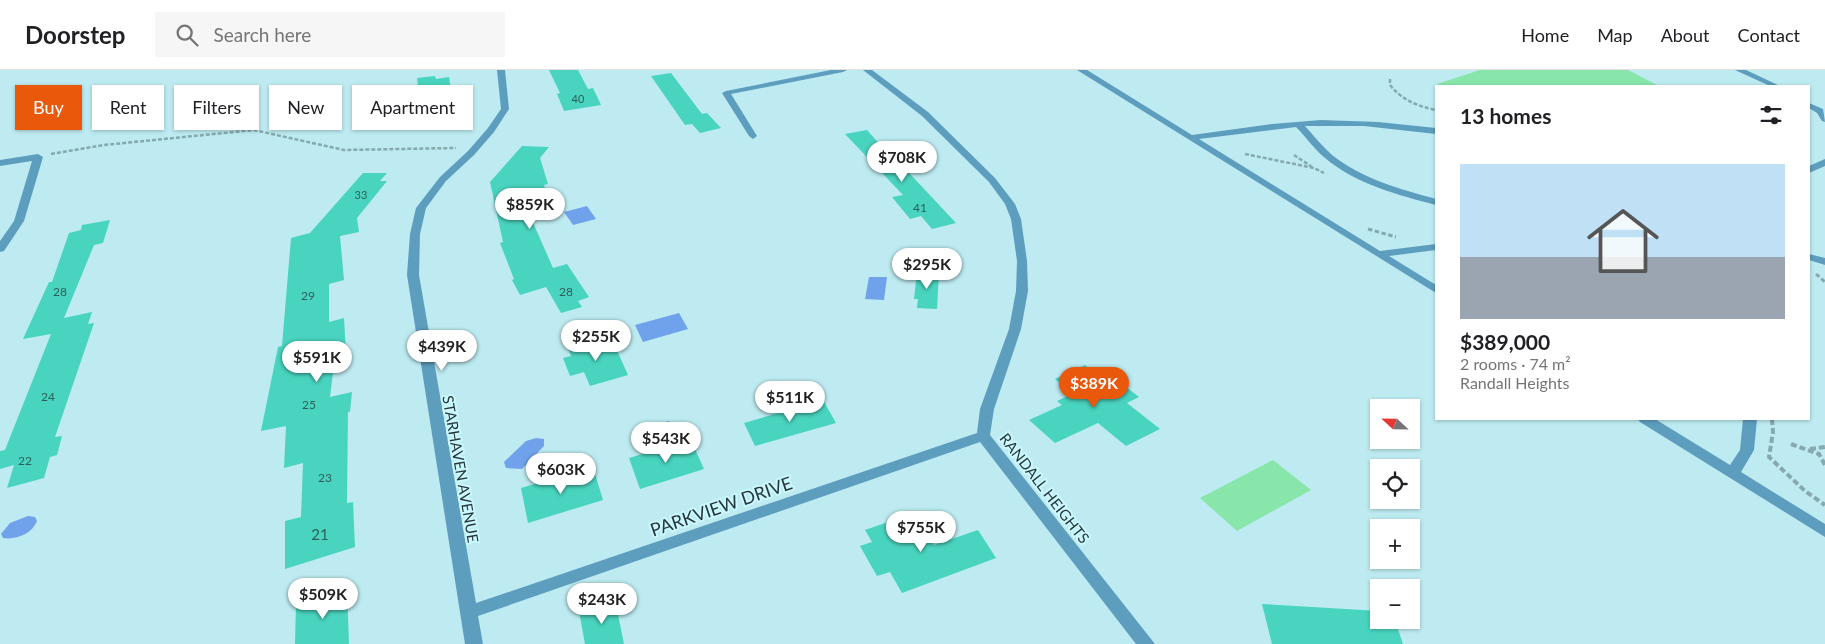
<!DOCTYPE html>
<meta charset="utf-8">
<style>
body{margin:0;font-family:Lato,sans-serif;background:#f6f6f6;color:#202124;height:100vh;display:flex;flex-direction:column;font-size:19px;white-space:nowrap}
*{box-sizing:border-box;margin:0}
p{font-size:16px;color:#757577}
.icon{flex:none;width:28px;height:28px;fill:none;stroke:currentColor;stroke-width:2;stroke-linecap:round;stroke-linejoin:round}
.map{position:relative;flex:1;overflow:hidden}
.panel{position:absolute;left:1435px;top:15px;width:375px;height:335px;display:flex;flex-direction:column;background:#fff;border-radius:0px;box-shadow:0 1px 4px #0004}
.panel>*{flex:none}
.hud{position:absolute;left:15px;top:15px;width:475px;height:45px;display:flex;gap:10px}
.needle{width:32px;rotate:292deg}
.fabs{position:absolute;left:1370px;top:329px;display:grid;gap:10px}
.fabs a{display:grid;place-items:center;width:50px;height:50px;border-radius:0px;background:#fff;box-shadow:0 1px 4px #0004;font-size:25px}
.price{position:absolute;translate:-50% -42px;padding:0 11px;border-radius:18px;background:#fff;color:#222;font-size:16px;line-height:32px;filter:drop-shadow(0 1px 2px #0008)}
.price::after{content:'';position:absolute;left:50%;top:30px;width:15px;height:11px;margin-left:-8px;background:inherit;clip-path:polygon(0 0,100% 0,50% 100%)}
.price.selected{background:#ea580c;color:#fff}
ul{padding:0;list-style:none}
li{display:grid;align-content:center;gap:10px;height:265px;padding:0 25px}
li span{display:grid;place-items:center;height:155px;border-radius:0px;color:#555}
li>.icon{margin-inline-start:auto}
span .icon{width:90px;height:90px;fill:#fffc;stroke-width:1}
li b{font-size:21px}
h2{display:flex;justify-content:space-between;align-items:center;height:60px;padding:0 25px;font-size:21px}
.chip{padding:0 18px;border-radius:0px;background:#fff;box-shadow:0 1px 4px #0004;font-size:18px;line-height:45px}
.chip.selected{background:#ea580c;color:#fff}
header{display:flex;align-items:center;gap:30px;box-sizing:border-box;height:70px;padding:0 25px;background:#fff;border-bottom:1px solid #e0e0e0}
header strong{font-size:24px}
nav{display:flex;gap:28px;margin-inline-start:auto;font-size:18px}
.search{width:350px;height:45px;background:#f6f6f6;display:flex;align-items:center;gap:12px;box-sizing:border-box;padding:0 18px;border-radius:0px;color:#757577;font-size:19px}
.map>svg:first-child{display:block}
.green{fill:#89e6ab}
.water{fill:#70a2ec}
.building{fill:#49d4bf}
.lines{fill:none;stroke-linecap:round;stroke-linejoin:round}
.path-far2{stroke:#86a9ae;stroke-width:2.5;stroke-dasharray:4 2;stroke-linecap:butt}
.path-far1{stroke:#86a9ae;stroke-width:3;stroke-dasharray:4.5 2.5;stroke-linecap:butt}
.path{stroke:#86a9ae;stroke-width:4;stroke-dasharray:6 3;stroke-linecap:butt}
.minor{fill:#5d9dbe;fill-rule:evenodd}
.labels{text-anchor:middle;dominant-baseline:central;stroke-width:4;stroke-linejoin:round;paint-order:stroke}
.far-number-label{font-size:11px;fill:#2e5e5b}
.number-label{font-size:12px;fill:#2e5e5b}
.street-label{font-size:15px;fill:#25373a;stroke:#caf8fe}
.near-number-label{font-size:15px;fill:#2e5e5b}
.near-street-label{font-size:18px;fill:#25373a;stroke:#caf8fe}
</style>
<header>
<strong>Doorstep</strong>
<div class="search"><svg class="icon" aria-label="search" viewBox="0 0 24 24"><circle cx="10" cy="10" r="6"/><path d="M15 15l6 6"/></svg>Search here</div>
<nav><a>Home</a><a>Map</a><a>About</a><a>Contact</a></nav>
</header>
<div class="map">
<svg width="1825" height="574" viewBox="0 0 1825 574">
<rect width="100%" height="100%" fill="#bdebf1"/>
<g class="green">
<polygon points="1480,0 1628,0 1659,16 1443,16 1437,14"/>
<polygon points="1273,390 1311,420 1237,461 1200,428"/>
</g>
<g class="water">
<polygon points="587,136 596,149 573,155 564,142"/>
<polygon points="869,207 887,207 884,230 865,229"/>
<polygon points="679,243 688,259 643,272 635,255"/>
<polygon points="669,351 674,364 636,375 632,362"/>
<polygon points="536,368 544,369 544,376 522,399 506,398 504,392 526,371"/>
<path d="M28,446L35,447L37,451C32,464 16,470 3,468L1,464L10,453Z"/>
</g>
<g class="building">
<polygon points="549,0 578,0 588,19 593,18 601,35 564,41 557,24 560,23"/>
<polygon points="671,3 702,44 707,43 721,58 700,63 692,54 685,55 651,6"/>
<polygon points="435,6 436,9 449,7 454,39 439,50 403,46 420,35 417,8"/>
<polygon points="867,60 893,89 896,89 956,153 932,159 921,146 910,149 892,127 903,125 845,64"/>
<polygon points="522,76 549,77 540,88 548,114 544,115 550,134 527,139 553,198 567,194 589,227 578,231 582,237 561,243 546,217 520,225 512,210 514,209 500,173 503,172 490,112"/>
<polygon points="363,103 387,103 380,111 387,111 357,148 359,162 340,166 344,210 329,214 329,252 344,248 346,284 335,286 330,327 352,322 350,342 348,342 347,433 353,432 355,477 285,499 285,451 301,447 303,393 284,398 286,356 261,361 278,277 282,276 291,168 310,163"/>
<polygon points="110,150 103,173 94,175 64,248 92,242 88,254 94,253 55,367 62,366 57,385 50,387 44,408 7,418 14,395 0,399 0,381 5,380 51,264 23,269 49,212 52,212 69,163 81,160 82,155"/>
<polygon points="917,202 939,203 937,239 917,238 918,229 914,229"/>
<polygon points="611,267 628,305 590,316 584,302 570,306 563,288 571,286 568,278"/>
<polygon points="1085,295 1108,313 1116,309 1139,327 1127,333 1160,359 1126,376 1098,353 1055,373 1029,350 1062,335 1057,331 1072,324 1055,309"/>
<polygon points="823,330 836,353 755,376 744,353"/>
<polygon points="691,370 704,399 640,419 629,388"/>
<polygon points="593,397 603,430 528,453 521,418"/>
<polygon points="914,443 934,475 978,460 996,488 902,523 890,502 877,506 860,476 872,472 865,460"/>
<polygon points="347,518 349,574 295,574 296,534"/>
<polygon points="615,530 624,574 585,574 579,541"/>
<polygon points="1262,534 1379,541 1379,550 1395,550 1403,574 1272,574"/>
</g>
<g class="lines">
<g class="path-far2">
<path d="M1390,9V15C1402,30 1417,36 1436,40"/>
<polyline points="51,84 104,75 254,60 344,80 456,78"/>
<polyline points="1245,84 1314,98 1324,103"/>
<polyline points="1294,85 1312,97"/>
</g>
<g class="path-far1">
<polyline points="1368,159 1396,167"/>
<polyline points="1816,204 1825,212"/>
</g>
<g class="path">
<polyline points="1772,349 1773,362 1769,387 1805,421 1825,435"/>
<polyline points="1791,374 1819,384 1825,395"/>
<polyline points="1810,379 1825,377"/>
</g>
<g class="minor">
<polygon points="497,0 505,0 509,39 494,62 474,85 446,111 426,138 420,164 419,205 476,533 977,363 980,339 1009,259 1016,221 1017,191 1011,149 1005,134 989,112 922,46 863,0 872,0 928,42 995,108 1015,134 1021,149 1027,191 1028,221 1021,259 994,339 990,365 1155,574 1136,574 980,372 478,546 483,574 465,574 407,205 410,164 416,138 440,107 468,81 488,58 501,39"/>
<polygon points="831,0 847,0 843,2 731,24 757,66 753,69 749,66 722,23 726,21"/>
<path d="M1077,0H1087L1192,65L1272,54L1321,50L1378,52L1436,58V64L1364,56H1305C1314,66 1322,76 1332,85C1362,109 1400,119 1436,129V135C1398,125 1356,114 1325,88C1314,79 1306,67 1296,57L1199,69L1380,181L1436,174V180L1389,186L1436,215V223Z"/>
<polygon points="1735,0 1746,0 1780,16 1770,16"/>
<polygon points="1809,33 1823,39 1825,52 1822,51 1817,43 1809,38"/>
<polygon points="38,84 43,87 24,151 4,181 0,182 0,171 14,151 32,91 0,96 0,90"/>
<polygon points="1825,89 1825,96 1809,103 1809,96"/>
<polygon points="1809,184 1825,188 1825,195 1809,190"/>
<polygon points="1638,349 1655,349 1730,395 1740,380 1743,349 1757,349 1754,380 1741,402 1825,454 1825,467 1640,352"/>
</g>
</g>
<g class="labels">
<g class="far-number-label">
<text x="578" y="28">40</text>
<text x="361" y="124">33</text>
</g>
<g class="number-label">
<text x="920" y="137">41</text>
<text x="60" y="221">28</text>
<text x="566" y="221">28</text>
<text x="308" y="225">29</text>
<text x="48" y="326">24</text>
<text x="309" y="334">25</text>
<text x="25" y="390">22</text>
<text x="325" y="407">23</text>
</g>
<g class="street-label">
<text transform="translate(461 399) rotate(80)">STARHAVEN AVENUE</text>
<text transform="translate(1045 418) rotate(52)">RANDALL HEIGHTS</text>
</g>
<g class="near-number-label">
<text x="320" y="464">21</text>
</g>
<g class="near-street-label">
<text transform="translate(721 436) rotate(-19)">PARKVIEW DRIVE</text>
</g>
</g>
</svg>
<div class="fabs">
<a><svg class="needle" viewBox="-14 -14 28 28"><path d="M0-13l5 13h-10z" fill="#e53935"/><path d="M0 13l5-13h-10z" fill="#757577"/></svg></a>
<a><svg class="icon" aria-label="locate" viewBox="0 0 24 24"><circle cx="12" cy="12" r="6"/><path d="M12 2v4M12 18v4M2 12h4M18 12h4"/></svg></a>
<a>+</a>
<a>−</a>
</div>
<b class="price" style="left:902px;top:113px">$708K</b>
<b class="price" style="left:530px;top:160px">$859K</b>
<b class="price" style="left:927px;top:220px">$295K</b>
<b class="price" style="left:596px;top:292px">$255K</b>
<b class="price" style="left:442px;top:302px">$439K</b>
<b class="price" style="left:317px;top:313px">$591K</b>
<b class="price selected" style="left:1094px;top:339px">$389K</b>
<b class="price" style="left:790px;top:353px">$511K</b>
<b class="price" style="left:666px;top:394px">$543K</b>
<b class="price" style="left:561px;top:425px">$603K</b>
<b class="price" style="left:921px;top:483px">$755K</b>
<b class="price" style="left:323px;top:550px">$509K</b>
<b class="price" style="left:602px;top:555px">$243K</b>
<div class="hud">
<a class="chip selected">Buy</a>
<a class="chip">Rent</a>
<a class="chip">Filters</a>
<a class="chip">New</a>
<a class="chip">Apartment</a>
</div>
<section class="panel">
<h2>13 homes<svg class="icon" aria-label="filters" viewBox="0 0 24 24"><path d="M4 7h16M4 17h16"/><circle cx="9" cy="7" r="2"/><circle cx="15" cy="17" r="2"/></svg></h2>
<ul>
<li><span style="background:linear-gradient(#bfe0f5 60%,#9aa5b1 0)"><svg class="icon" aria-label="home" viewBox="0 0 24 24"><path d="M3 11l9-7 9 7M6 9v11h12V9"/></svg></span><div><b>$389,000</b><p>2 rooms · 74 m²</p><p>Randall Heights</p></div></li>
</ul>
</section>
</div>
